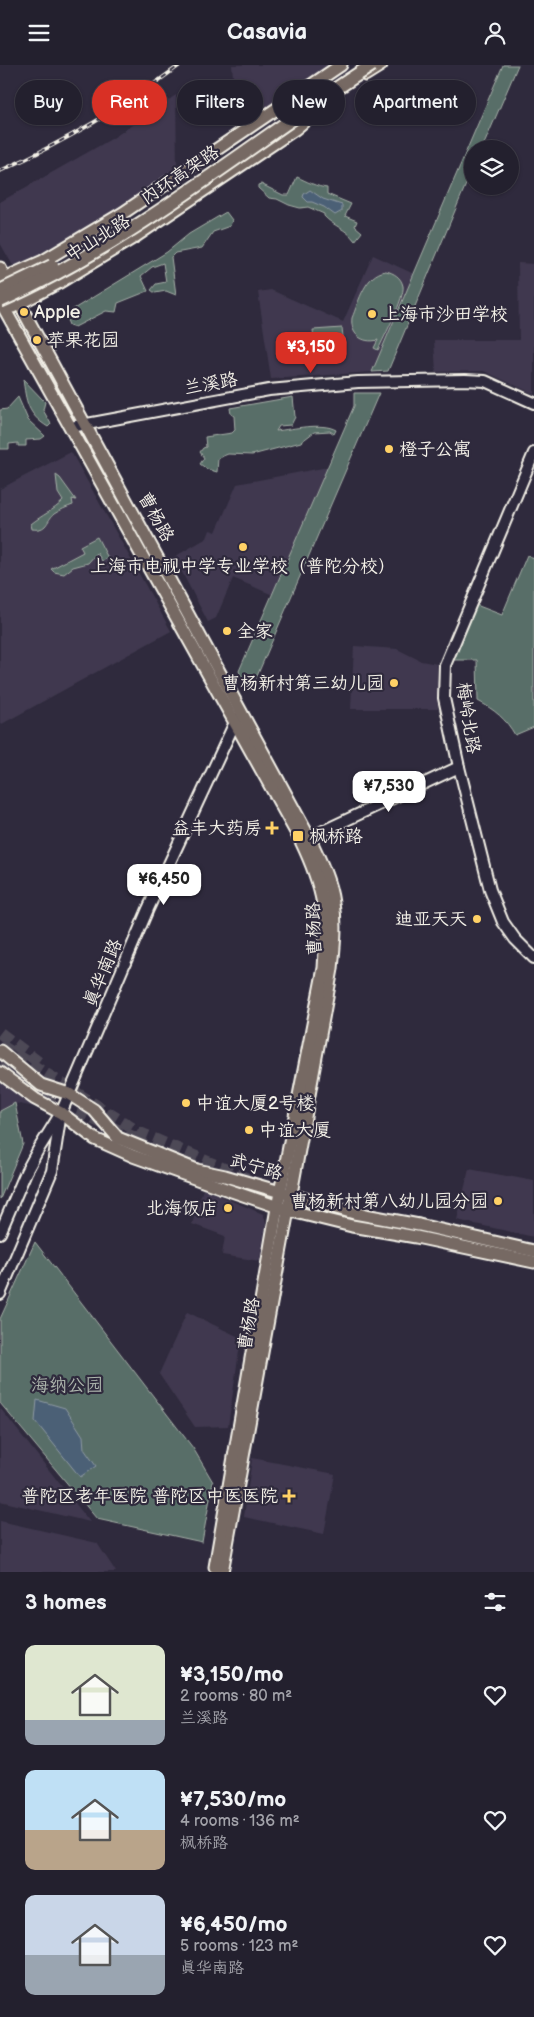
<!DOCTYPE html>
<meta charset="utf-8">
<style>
body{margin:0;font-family:"Balsamiq Sans","LXGW WenKai TC",sans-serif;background:#2b2836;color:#f1f3f6;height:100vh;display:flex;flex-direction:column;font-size:19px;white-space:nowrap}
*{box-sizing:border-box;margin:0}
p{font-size:16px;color:#a3a3aa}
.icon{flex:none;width:28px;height:28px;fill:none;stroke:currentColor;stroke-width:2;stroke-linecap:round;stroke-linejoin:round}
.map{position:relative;height:1507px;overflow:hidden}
.side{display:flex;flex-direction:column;background:#23202e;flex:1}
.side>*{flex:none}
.banner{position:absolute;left:15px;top:15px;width:505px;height:45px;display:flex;gap:10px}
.controls{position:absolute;left:464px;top:75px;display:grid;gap:10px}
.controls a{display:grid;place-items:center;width:55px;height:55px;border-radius:50%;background:#23202e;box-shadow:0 1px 4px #0004,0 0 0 1px #403e4a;font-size:25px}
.price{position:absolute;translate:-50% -42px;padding:0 11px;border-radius:10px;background:#fff;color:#222;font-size:16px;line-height:32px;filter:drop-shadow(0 1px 2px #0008)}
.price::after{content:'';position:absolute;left:50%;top:30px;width:15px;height:11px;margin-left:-8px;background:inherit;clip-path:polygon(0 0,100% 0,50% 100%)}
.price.selected{background:#d93025;color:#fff}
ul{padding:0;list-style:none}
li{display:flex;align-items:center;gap:15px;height:125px;padding:0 25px}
li span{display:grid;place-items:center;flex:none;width:140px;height:100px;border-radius:10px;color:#555}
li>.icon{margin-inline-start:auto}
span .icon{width:60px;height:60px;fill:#fffc;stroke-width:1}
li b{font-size:21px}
h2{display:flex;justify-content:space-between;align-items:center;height:60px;padding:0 25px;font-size:21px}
.chip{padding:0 18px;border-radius:22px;background:#23202e;box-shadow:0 1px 4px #0004,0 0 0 1px #403e4a;font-size:18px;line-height:45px}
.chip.selected{background:#d93025;color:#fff}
header{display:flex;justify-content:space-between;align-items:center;height:65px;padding:0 25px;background:#23202e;font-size:22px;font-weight:600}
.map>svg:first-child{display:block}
.built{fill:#40394f}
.green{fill:#586e68;stroke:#a6b0a8}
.water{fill:#4b6076;stroke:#8f9aa4}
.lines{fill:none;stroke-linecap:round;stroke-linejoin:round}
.highway-tunnel{stroke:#4d4857;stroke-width:12;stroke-dasharray:12 6;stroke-linecap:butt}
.secondary-casing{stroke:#f4f1e8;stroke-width:14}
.primary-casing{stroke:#f4f1e8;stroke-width:15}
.secondary{stroke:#2f2a3d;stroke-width:10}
.primary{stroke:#766964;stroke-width:11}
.rail-casing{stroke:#f4f1e8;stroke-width:4}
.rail{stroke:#2f2a3d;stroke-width:2;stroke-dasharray:5.5;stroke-linecap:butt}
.highway-bridge-casing{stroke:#f4f1e8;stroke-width:16;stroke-linecap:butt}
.highway-bridge{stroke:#766964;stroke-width:12}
.poi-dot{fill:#ffd166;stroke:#2f2a3d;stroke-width:2}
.labels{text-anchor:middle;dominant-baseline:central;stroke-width:4.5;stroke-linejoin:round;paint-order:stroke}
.street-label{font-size:18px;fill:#f4f1e8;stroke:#2f2a3d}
.poi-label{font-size:18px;fill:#f4f1e8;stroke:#2f2a3d;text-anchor:start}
.park-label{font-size:18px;fill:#aeb6ae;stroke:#2f2a3d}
</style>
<header><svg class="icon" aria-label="menu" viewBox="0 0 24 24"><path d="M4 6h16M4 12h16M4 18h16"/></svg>Casavia<svg class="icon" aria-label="person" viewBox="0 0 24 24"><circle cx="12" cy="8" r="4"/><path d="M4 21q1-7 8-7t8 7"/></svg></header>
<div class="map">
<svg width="534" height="1507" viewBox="0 0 534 1507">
<rect width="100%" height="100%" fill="#2f2a3d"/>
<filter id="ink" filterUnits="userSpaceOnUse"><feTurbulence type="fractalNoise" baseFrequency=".02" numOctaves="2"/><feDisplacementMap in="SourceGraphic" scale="10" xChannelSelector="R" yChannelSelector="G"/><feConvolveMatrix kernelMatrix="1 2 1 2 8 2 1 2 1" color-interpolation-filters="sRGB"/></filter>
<g filter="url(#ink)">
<g class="built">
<polygon points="232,0 333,0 237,60"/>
<polygon points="176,30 177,104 136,132 61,179 24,199 16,202 12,199 0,178 0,137 113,73"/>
<polygon points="373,190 414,209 372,307 271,314 258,227 271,225 343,257"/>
<polygon points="518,198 534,199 534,329 484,306 436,307 434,275 519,275"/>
<polygon points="71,387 171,566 0,660 0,424"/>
<polygon points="328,402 273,530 233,513 216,553 208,557 174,492 207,473 210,465 216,467 237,419"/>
<polygon points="354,581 397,584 421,596 437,599 438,644 351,644"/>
<polygon points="0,1013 30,1036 35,1042 15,1038 0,1046"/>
<polygon points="469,1104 534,1116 534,1172 457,1155"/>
<polygon points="203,1124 263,1149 266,1157 260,1196 222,1190 225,1171 192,1159"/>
<polygon points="187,1247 241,1273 228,1361 195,1362 159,1309"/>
<polygon points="0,1343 90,1457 0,1436"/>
<polygon points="252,1393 335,1409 324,1469 244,1452"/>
<polygon points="0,1456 97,1478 116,1507 0,1507"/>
</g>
<g class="green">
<polygon points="503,0 518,0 482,84 472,84 472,105 388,306 372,307"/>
<path d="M297,112C306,116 317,122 327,123V129L351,139L345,151L357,156L355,161L362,167L355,176C346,163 334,162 324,151V149L308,142L300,143L289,140L277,134L269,133L258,123V120L261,119L283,130H289Z"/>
<polygon points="226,147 232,155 230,161 213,167 202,183 175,188 171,192 176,230 166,226 155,228 151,225 156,219 166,217 163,198 152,202 141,211 148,226 118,238 116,247 106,246 75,262 69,260 65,250 72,245 167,187 189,169"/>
<path d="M386,206C394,208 401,212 403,221C405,232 384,272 378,285L374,283L378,275C362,279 350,269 352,253C359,236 365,209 386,206Z"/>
<polygon points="342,263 344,280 315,282 313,265"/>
<path d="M23,314L45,337L43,345L51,359L48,362C27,349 26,336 23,314Z"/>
<polygon points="354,328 379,328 251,625 247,623 239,606 354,341"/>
<polygon points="18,332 28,355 45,371 41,374 26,375 26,381 18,381 18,378 9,379 9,384 0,384 0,345 7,344"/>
<path d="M293,332L295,352L291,360L279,361L276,366C292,364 322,357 336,365L334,369L330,366L314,367L301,377L252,390L228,389L218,393L217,407L207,404L200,399L204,393L200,387L203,383L206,382L205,372L232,368L235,365L234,351L231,349L230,343Z"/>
<path d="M56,410L60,413L76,435L72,434L73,440C67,442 60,445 54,449C46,456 48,466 32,464L31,459C42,450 53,446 63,436L58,428Z"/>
<polygon points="97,472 108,493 102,496 97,488 88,498 73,502 64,509 54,507 51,504 83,487 80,481"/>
<path d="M527,490L534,493V662L515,670C506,654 495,645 478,636L477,595H453L476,540L502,550Z"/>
<polygon points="15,1038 23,1079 0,1134 0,1046"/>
<polygon points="35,1177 193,1383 213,1417 202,1477 97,1454 0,1338 0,1254"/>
</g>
<g class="water">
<polygon points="310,125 323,134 342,140 342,146 335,150 324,142 312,137 308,137 303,132 304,129"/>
<polygon points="37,1335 65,1343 83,1371 84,1384 96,1401 80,1412 35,1356"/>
</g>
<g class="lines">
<g class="highway-tunnel">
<polyline points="0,968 41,999"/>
<polyline points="0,980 140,1068 248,1114"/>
<polyline points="0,999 74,1045 135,1073"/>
<polyline points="246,1121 287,1138"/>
</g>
<g class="secondary-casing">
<g id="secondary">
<polyline points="71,362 269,325 358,317 465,315 485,316 534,338"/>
<polyline points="534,388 445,600 444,633 459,702 490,825 503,857 515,874 534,893"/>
<polyline points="304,775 459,702"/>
<polyline points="0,1168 26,1107 38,1085 61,1048 148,844 237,653"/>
<polyline points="0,1229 52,1106 60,1054"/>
</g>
</g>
<g class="primary-casing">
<g id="primary">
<polyline points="365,10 381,0"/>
<path d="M0,203L309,772C319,793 330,815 333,838C337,860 334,882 332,904L222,1507"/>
<polyline points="0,215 43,196 123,148 341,0"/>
<path d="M0,236L301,776C324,824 328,850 324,903L277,1143L215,1502"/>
<polyline points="13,242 58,218 136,171 295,64 333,32"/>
<polyline points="0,986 41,1020 69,1029 94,1045 118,1073 197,1105 225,1111 354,1148 419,1160 534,1186"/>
<polyline points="0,1008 35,1034 61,1048 95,1074 133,1091 211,1119 287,1145 352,1161 416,1172 534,1197"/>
</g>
</g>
<use href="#secondary" class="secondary"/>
<use href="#primary" class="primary"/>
<g class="rail-casing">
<path id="rail" d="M0,106C64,77 124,42 180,0"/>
</g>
<use href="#rail" class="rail"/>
<g class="highway-bridge-casing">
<g id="highway-bridge">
<polyline points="0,226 52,201"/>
<path d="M0,236C135,176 249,79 372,0"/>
</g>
</g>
<use href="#highway-bridge" class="highway-bridge"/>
</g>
</g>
<g class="poi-dot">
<circle cx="24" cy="247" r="5"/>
<circle cx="372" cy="249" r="5"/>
<circle cx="37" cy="275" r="5"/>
<circle cx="389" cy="384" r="5"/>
<circle cx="243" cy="482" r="5"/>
<circle cx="227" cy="566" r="5"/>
<circle cx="394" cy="618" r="5"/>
<path d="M269.5 755.5h5v5h5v5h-5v5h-5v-5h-5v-5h5z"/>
<rect x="292" y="765" width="12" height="12" rx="2.5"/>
<circle cx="477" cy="854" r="5"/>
<circle cx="186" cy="1038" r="5"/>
<circle cx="249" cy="1065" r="5"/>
<circle cx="498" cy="1136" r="5"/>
<circle cx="228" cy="1143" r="5"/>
<path d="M286.5 1423.5h5v5h5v5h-5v5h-5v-5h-5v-5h5z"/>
</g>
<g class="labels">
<g class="street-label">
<text transform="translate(180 110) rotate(-34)">内环高架路</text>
<text transform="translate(98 173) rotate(-32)">中山北路</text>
<text transform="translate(211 319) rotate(-10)">兰溪路</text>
<text transform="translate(156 452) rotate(61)">曹杨路</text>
<text transform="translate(468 653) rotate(81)">梅岭北路</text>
<text transform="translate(314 864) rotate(-92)">曹杨路</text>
<text transform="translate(103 908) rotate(-67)">真华南路</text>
<text transform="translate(256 1102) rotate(16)">武宁路</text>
<text transform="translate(249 1259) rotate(-80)">曹杨路</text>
</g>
<g class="poi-label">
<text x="34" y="247">Apple</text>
<text x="382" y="249">上海市沙田学校</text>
<text x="47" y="275">苹果花园</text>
<text x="399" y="384">橙子公寓</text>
<text x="243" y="501" text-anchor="middle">上海市电视中学专业学校（普陀分校）</text>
<text x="237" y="566">全家</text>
<text x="384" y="618" text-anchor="end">曹杨新村第三幼儿园</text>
<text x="262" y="763" text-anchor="end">益丰大药房</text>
<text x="309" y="771">枫桥路</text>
<text x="467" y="854" text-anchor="end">迪亚天天</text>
<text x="196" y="1038">中谊大厦2号楼</text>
<text x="259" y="1065">中谊大厦</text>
<text x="488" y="1136" text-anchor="end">曹杨新村第八幼儿园分园</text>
<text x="218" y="1143" text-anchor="end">北海饭店</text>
<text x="278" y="1431" text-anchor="end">普陀区老年医院 普陀区中医医院</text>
</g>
<g class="park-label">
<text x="67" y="1320">海纳公园</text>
</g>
</g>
</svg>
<div class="controls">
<a><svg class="icon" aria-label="layers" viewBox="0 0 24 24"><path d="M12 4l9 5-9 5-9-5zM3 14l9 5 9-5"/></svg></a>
</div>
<b class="price selected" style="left:311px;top:309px">¥3,150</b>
<b class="price" style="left:389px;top:748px">¥7,530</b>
<b class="price" style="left:164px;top:841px">¥6,450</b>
<div class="banner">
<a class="chip">Buy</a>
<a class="chip selected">Rent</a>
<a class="chip">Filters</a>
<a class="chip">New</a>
<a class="chip">Apartment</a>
</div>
</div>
<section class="side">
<h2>3 homes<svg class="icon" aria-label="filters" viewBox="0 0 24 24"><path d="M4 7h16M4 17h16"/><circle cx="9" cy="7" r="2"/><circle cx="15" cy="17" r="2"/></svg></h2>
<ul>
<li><span style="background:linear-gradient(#dfe7d0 75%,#9aa5b1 0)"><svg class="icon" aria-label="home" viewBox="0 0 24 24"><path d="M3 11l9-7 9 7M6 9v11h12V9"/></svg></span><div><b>¥3,150/mo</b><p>2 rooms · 80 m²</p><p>兰溪路</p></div><svg class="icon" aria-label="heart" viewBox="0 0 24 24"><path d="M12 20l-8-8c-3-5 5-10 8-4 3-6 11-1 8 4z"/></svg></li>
<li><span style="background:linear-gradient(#bfe0f5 60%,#b9a48a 0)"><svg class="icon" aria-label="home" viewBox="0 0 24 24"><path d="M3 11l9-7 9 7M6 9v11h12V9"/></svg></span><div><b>¥7,530/mo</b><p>4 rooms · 136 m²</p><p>枫桥路</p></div><svg class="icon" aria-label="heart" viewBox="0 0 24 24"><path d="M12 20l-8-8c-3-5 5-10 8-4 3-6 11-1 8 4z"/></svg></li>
<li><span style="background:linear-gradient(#c9d6e8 60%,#9aa5b1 0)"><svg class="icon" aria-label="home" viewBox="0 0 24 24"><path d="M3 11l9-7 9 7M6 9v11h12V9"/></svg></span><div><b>¥6,450/mo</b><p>5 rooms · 123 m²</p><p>真华南路</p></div><svg class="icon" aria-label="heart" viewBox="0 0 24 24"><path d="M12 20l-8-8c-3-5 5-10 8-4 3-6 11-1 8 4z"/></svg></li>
</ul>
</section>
